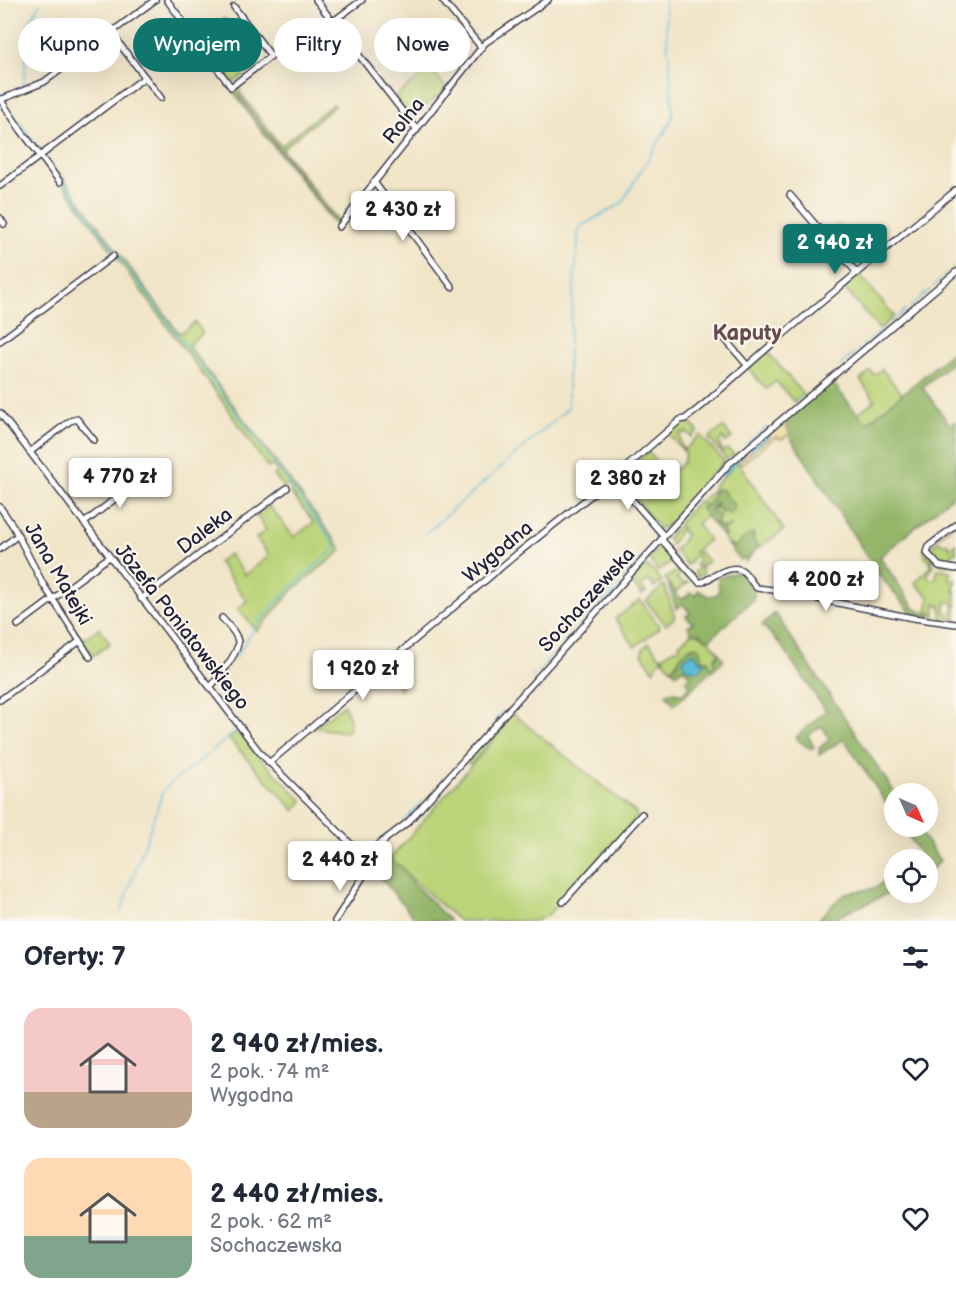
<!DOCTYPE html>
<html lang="pl">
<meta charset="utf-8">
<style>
body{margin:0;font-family:"Balsamiq Sans",sans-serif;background:#f6f6f7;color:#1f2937;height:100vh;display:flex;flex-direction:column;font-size:22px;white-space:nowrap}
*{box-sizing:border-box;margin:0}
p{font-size:20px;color:#747a83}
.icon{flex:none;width:33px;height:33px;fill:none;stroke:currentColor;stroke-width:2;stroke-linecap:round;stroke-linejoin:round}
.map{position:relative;height:921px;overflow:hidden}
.details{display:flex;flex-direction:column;background:#fff;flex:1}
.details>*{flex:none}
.top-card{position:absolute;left:18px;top:18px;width:600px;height:54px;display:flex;gap:12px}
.needle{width:39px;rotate:135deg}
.buttons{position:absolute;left:884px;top:783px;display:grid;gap:12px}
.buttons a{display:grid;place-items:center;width:54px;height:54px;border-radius:50%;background:#fff;box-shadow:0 6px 24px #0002;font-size:30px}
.price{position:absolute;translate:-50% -51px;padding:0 14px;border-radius:6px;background:#fff;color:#222;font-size:20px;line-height:39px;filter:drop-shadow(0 2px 3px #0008)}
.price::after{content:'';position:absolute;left:50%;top:36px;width:18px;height:14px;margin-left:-9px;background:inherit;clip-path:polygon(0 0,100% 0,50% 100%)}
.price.active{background:#0f766e;color:#fff}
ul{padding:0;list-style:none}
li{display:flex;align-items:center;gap:18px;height:150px;padding:0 24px}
li span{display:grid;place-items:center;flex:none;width:168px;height:120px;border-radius:18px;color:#555}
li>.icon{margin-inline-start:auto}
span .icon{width:72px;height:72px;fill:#fffc;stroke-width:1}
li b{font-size:26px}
h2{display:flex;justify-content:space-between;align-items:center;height:72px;padding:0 24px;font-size:26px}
.pill{padding:0 21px;border-radius:27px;background:#fff;box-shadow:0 6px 24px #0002;font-size:21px;line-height:54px}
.pill.active{background:#0f766e;color:#fff}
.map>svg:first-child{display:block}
.green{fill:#bbd479;stroke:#6e7b5a;stroke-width:1.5}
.forest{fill:#94b669;stroke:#5b6c52;stroke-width:1.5}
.sand{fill:#eeda9e;stroke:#887e6c;stroke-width:1.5}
.water{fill:#5bbdd9;stroke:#3e708a;stroke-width:1.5}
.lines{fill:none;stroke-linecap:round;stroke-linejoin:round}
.stream{stroke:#5bbdd9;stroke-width:1.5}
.canal{stroke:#5bbdd9;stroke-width:4}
.minor-casing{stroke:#413f50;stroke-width:8}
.minor{stroke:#fff;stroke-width:5}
.labels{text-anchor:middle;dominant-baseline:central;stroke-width:4.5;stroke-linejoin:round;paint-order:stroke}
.street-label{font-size:20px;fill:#22223b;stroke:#fbf7ec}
.quarter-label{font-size:22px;font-weight:bold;fill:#684b4f;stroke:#fbf7ec}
</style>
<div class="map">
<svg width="956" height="921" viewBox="0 0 956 921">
<rect width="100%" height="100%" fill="#fbf7ec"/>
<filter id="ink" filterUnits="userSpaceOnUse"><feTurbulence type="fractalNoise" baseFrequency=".0167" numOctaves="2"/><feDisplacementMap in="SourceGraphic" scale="12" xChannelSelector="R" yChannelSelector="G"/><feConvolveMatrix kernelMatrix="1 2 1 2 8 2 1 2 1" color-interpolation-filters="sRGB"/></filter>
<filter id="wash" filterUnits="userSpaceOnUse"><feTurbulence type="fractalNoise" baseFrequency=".008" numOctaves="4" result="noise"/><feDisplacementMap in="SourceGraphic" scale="24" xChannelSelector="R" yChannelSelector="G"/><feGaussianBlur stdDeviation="1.35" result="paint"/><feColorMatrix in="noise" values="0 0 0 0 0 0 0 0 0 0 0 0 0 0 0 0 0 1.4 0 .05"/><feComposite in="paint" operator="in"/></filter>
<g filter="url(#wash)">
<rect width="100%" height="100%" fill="#f1e5c8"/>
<g class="green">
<polygon points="224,18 259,63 235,82 231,81 198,38"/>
<polygon points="431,68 447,89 411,117 395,97"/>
<polygon points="228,84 337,226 337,227 259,128"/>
<polygon points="238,85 241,94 281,146 333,104 335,106 282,149 340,223 338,225 239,95 234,88"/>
<polygon points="60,174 178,332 181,333 195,322 203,333 188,345 342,550 293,590 257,631 238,609 247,601 218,562 229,554 245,575 269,556 256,538 266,530 256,514 269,506 294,537 314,522 290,492 292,490 288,485 281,489 282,485 274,475 278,472 272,465 268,468 223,402 57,176"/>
<polygon points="838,224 852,241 840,252 826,235"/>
<polygon points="859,274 894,316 879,329 843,287"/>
<polygon points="767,351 804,395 794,402 776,381 766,389 748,368"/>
<polygon points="882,369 902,394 866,424 857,414 875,400 860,380 871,371 874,375"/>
<polygon points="684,421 690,423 698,431 691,437 687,432 684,434 682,432 679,434 681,436 680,438 681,445 684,450 700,435 724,461 668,525 659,529 633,495 640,489 640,482 638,480 631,487 630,491 626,487 643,471 636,462 648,452 669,474 683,463 685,453 667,432"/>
<polygon points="723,427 732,438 725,442 723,437 719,442 722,451 727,449 734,454 727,460 709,438"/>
<polygon points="738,462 784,530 753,552 756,547 752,537 755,536 734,547 727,543 723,537 725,535 722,531 724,528 726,529 731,525 721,529 709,511 715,502 718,503 713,508 721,509 721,512 734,509 714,495 707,506 701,507 707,516 697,524 709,540 694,552 699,552 709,561 701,566 703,574 698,577 694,572 700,568 695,565 699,562 697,555 690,560 691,562 687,565 673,548 676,550 677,548 686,535 681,529 671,545 667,538 677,527 681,527 679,523 698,501 700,502 714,489 713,487"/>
<polygon points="956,522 928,546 932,563 934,565 927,576 930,579 935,579 938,569 950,571 949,579 955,580 954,591 956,592 956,620 951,619 954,606 951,601 945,603 945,611 948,614 948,618 941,618 941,606 935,603 935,617 930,612 929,616 926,615 930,598 915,583 932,564 925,557 924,550 925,548"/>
<polygon points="939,541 943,544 946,542 950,548 956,543 956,553 952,553 951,563 948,563 947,566 940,564 928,554 929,549"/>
<polygon points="660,546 667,548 676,559 658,571 649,559"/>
<polygon points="644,565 654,571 662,582 654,587 648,580 641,586 646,592 641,595 632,583 632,578"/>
<polygon points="682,567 689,574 685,577 682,574 679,575 677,579 684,584 687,582 688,583 675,592 665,579"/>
<polygon points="664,585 675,617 666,625 646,601"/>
<polygon points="640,600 660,627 635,647 615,619"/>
<polygon points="99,628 110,643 93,656 82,640"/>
<polygon points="695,632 709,640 719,653 714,660 716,664 710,668 708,660 705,661 702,658 702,654 698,647 691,647 671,669 662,657 675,648 677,650 680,647 679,644 692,633"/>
<polygon points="649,643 663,660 658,662 654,671 642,654 643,648"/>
<polygon points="401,655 399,674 401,690 383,670"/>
<polygon points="344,704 350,719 350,727 346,732 314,728"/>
<polygon points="512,713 636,813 637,817 548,915 536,921 459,921 390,859 501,731 506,720"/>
<polygon points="506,717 499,732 471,764 468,763 468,758"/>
<polygon points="239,731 266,764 303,801 295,811 228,738"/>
</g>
<g class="forest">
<polygon points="956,349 956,359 922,387 950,425 956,421 956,493 880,557 915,609 931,616 930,619 915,617 880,576 789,435 784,422 831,381 866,424"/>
<polygon points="717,489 722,490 734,505 734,509 729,514 726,510 722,513 721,509 717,508 714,510 717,503 716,502 709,511 719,515 719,519 715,523 720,528 732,526 723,528 722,531 725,535 723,537 701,509 703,504 707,506 714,495 712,492"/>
<polygon points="751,533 754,534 752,538 758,546 746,562 745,558 740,560 727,543 734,547"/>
<polygon points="736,572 743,573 755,590 753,600 709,640 706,639 700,633 692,633 688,626 693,623 686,616 690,613 683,604 676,609 668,583 680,599 686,597 690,593 696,595 698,590 708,596 716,595 719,591 718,578"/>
<polygon points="775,613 895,793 894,815 844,739 819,755 819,748 830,739 822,726 808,735 814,747 812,750 799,741 796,737 826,711 780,644 762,625"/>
<path d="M696,646L701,650L702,658L705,661L708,660L710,667L715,664L714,660L719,653L724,660L674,705L666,694L669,692L683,693L690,686L686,681L690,676L683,668L676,674L672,669L678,663C679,654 687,649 696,646Z"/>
<polygon points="902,827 917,827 940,861 927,874 927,860 919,859 922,857"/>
<polygon points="391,860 403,868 410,880 450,921 417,921 376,872"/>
<polygon points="894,875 894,891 839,916 834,921 817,921 834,903 847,893 876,888 887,878"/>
</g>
<polygon class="sand" points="783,420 790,434 782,439 775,437 740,465 738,462 770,436 770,433"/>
<polygon class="water" points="694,652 700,661 704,661 704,666 698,671 687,668 683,662 684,659"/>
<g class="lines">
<g class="stream">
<polyline points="665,0 668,52"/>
<polyline points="27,49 28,25 40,3"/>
<polyline points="21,87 24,83 26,53"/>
<polyline points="1,95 17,89"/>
<polyline points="12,112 40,150"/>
<polyline points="45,156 55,170"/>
<polyline points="59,176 337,547 288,590 258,623 235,658"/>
<polyline points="953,269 956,267"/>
<polyline points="934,286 950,272"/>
<polyline points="910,307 930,290"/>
<polyline points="898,317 905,310"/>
<polyline points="890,323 895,319"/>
<polyline points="869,341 886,327"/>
<polyline points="863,346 867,343"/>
<polyline points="858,350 860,349"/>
<polyline points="840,366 854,354"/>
<polyline points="801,398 803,396"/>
<polyline points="795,403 798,401"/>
<polyline points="558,417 568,408 568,352 579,229 583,225 621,204 671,121 673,112 669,55"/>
<polyline points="746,445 767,427"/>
<polyline points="702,489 723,466"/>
<polyline points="664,532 699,493"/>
<polyline points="425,534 556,419"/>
<polyline points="621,580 659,538"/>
<polyline points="599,605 618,583"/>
<polyline points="588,618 591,614"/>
<polyline points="562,646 584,622"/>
<polyline points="543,665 551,656"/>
<polyline points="537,671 541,668"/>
<polyline points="533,677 535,674"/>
<polyline points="216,687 225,672"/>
<polyline points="494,722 503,711"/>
<polyline points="404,821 423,801"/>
<polyline points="379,840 386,835"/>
<polyline points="121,912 164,789 237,731 212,698"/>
</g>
<g class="canal">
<polyline points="752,448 769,433"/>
<polyline points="723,474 737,460"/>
<polyline points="632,576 643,564"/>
<polyline points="605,606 624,585"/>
</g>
</g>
</g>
<g filter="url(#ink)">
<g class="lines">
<g class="minor-casing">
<g id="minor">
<polyline points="167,0 231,87 271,56 234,7"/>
<polyline points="316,0 417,130"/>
<polyline points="442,0 481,47"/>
<polyline points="332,22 362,0"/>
<polyline points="111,33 161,98"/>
<polyline points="0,99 20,129 60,182"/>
<polyline points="0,100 44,82 155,0"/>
<polyline points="374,182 452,287"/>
<polyline points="0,186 145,77"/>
<polyline points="790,195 857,273"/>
<polyline points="0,218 4,224"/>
<polyline points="339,227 485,43 548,0"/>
<polyline points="718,331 747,365"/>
<polyline points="0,341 113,256"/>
<polyline points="0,413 261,754 357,850 365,854"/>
<polyline points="30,452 70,421 77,419 94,440"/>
<polyline points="613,478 664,536"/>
<polyline points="0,507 13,526 43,584 90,657"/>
<polyline points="84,523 143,477"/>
<polyline points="956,525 929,546 927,553 939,566 956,569"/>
<path d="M661,539L699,582H703C714,576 733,562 744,572C749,577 752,584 757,588L773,590L913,618L956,624"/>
<polyline points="0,549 18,535"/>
<polyline points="141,599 287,488"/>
<polyline points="18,625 109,557"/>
<path d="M210,687C217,680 239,652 238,642C237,633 228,625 222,618"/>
<polyline points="0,700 80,641"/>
<polyline points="269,763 518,553 617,475 680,420 685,419 703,405 780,337 956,190"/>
<polyline points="366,850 374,848 408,822 729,464 956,272"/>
<polyline points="365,872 367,860"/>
<polyline points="563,902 642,814"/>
<polyline points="335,921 373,861 378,857 378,852 385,840"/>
</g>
</g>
<use href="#minor" class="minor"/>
</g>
</g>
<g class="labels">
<g class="street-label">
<text transform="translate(404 121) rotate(-51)">Rolna</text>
<text transform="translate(205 531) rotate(-37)">Daleka</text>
<text transform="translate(498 552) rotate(-40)">Wygodna</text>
<text transform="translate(58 574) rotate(60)">Jana Matejki</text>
<text transform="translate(587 600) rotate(-48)">Sochaczewska</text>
<text transform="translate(182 627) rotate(52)">Józefa Poniatowskiego</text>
</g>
<g class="quarter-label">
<text x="747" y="333">Kaputy</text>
</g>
</g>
</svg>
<div class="buttons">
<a><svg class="needle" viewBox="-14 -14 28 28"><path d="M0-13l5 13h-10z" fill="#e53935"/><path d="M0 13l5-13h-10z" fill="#747a83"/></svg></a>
<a><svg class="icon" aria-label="locate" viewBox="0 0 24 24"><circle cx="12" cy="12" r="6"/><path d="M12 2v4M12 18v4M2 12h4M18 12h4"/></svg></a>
</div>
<b class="price" style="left:403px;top:242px">2 430 zł</b>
<b class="price active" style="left:835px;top:275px">2 940 zł</b>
<b class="price" style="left:120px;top:509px">4 770 zł</b>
<b class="price" style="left:628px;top:511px">2 380 zł</b>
<b class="price" style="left:826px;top:612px">4 200 zł</b>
<b class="price" style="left:363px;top:701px">1 920 zł</b>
<b class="price" style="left:340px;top:892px">2 440 zł</b>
<div class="top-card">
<a class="pill">Kupno</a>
<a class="pill active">Wynajem</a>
<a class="pill">Filtry</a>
<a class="pill">Nowe</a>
</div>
</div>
<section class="details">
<h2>Oferty: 7<svg class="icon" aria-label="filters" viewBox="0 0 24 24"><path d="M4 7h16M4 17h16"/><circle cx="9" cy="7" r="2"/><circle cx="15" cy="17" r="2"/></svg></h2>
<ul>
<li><span style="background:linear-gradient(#f6c9c9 70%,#b9a48a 0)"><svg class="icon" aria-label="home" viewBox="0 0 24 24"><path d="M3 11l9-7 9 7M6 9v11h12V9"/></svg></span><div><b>2 940 zł/mies.</b><p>2 pok. · 74 m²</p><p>Wygodna</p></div><svg class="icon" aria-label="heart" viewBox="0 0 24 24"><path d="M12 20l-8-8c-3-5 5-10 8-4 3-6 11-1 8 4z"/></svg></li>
<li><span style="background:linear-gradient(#ffd9b3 65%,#7fa58c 0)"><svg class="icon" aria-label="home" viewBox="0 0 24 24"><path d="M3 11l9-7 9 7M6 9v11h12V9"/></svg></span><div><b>2 440 zł/mies.</b><p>2 pok. · 62 m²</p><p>Sochaczewska</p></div><svg class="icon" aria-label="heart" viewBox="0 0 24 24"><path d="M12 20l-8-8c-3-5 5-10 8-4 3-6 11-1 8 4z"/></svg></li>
</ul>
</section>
